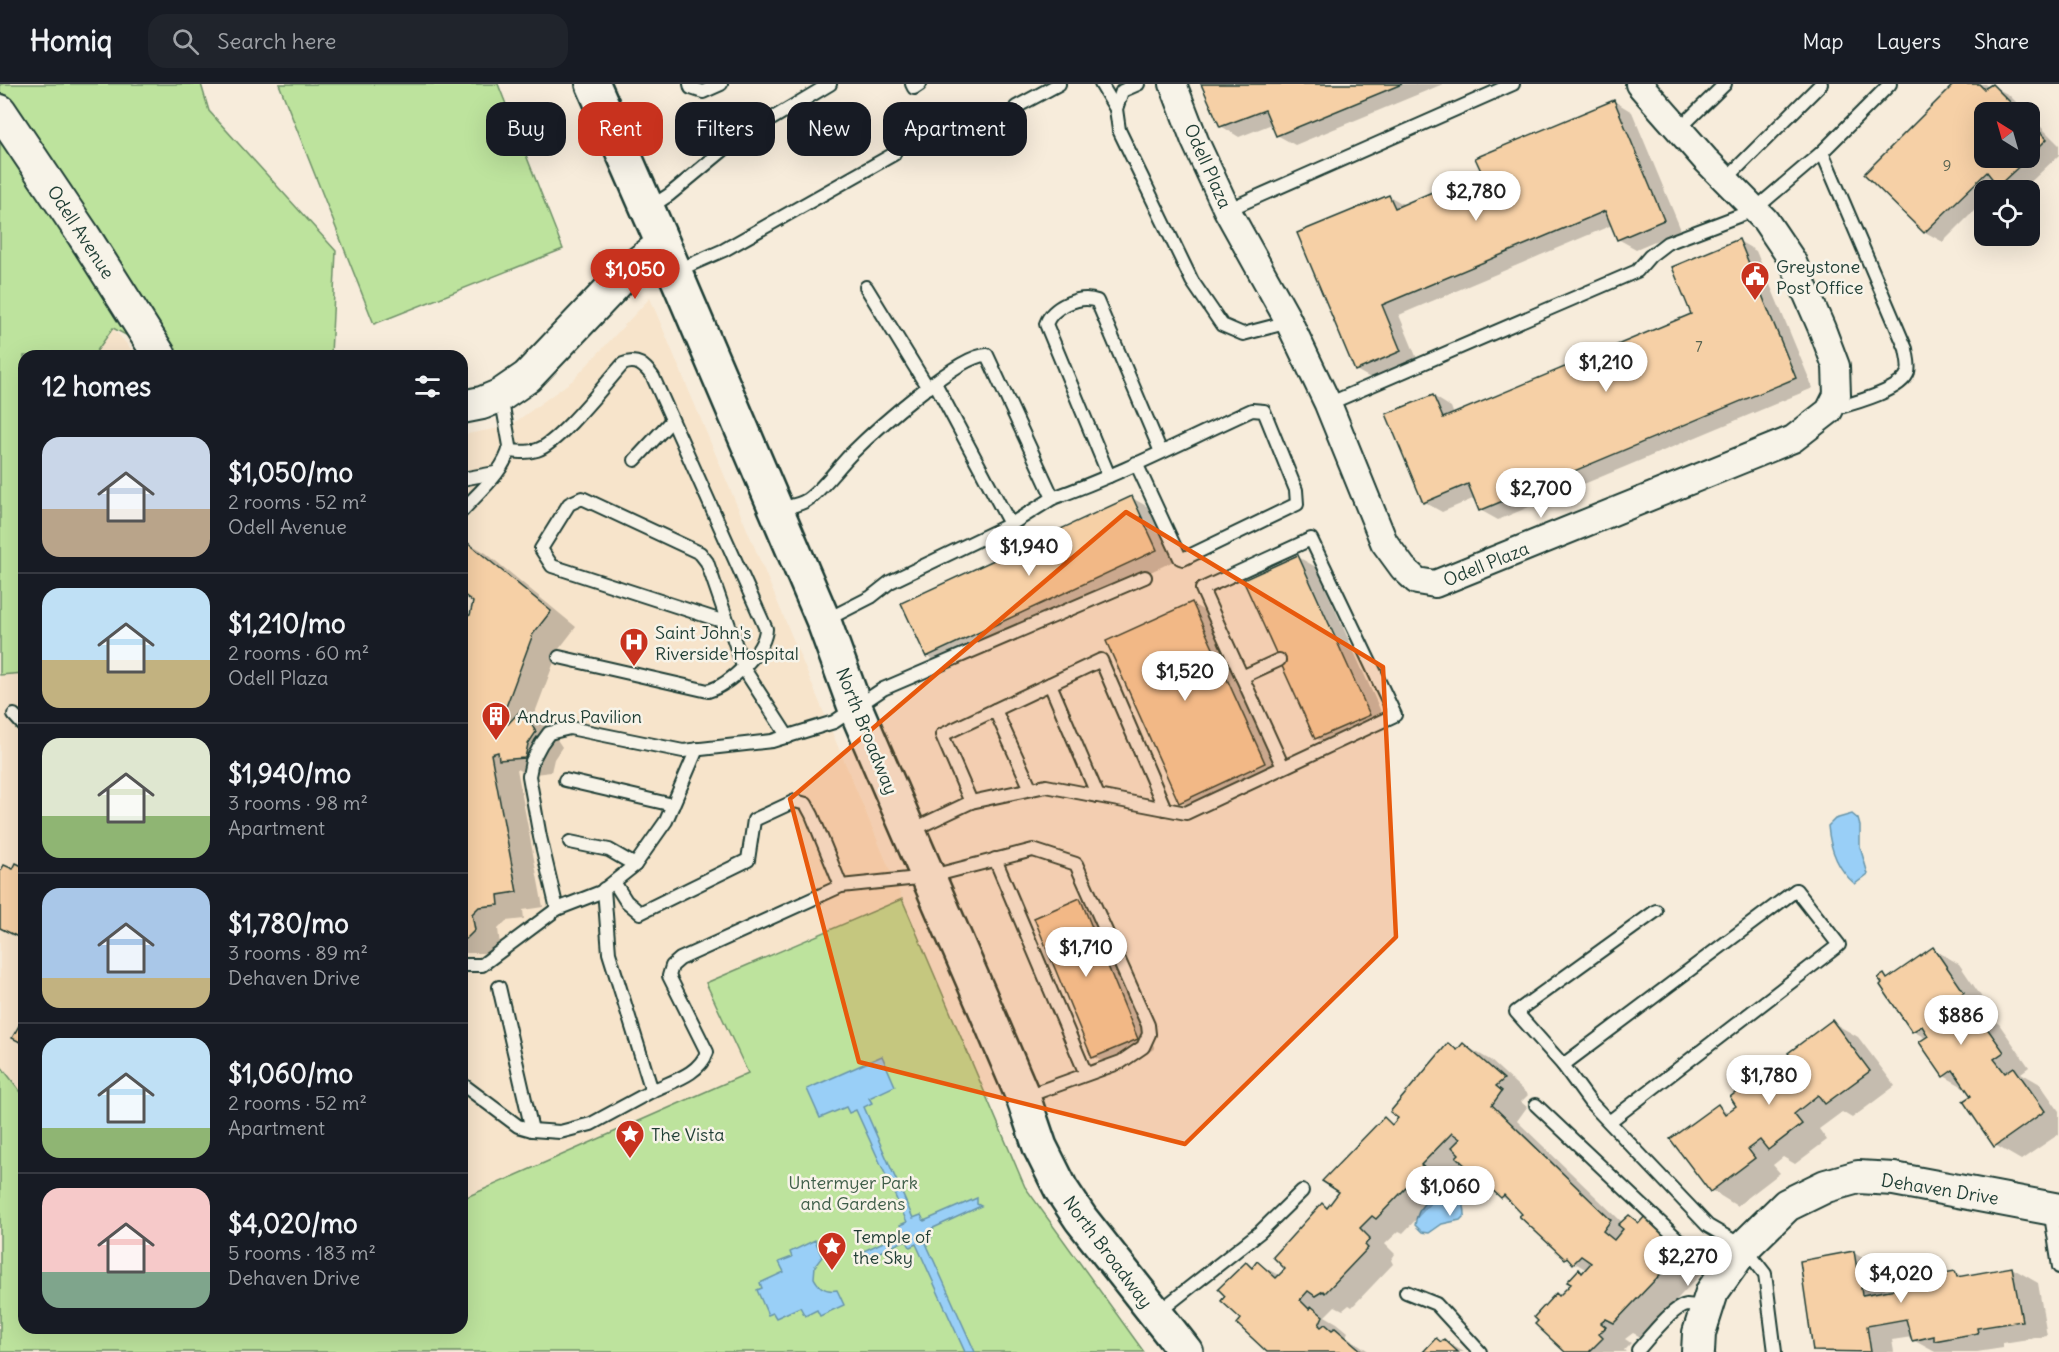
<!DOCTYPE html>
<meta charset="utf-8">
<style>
body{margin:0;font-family:Delius,sans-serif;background:#20242c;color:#f1f3f6;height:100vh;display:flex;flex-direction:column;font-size:22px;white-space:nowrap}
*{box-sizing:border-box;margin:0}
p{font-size:20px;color:#9ea1a6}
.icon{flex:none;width:33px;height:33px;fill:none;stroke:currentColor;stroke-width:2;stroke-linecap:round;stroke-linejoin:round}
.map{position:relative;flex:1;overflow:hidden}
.side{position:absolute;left:18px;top:266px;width:450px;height:984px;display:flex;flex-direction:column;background:#171b24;border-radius:18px;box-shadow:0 6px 24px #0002}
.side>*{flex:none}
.top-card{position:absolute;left:486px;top:18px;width:570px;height:54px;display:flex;gap:12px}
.needle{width:39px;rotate:323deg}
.fabs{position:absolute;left:1974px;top:18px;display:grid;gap:12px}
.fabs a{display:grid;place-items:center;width:66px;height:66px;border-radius:12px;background:#171b24;box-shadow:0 6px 24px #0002;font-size:30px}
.price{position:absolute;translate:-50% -51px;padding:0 14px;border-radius:21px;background:#fff;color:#222;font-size:20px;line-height:39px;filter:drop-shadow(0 2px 3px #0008)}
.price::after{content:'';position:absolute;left:50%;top:36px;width:18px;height:14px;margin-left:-9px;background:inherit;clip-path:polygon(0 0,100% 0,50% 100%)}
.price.selected{background:#c8321e;color:#fff}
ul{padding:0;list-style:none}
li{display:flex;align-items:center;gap:18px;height:150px;padding:0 24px}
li+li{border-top:2px solid #363941}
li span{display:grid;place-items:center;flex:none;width:168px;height:120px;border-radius:18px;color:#555}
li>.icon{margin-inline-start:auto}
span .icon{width:72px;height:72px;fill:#fffc;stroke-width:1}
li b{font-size:26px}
h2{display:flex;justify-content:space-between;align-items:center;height:72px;padding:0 24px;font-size:26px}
.chip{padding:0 21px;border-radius:18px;background:#171b24;box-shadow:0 6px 24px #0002;font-size:21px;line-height:54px}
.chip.selected{background:#c8321e;color:#fff}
header{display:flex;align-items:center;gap:36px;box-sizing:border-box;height:84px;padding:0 30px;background:#171b24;border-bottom:2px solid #363941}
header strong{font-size:28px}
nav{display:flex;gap:33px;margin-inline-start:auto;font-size:21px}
.search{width:420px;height:54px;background:#20242c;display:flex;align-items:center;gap:15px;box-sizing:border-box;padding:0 21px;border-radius:18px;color:#9ea1a6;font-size:22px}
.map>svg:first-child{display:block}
.built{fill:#f7e4cb}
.green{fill:#bde39d;stroke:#6e9068;stroke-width:1.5}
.water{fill:#99cff7;stroke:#6895a9;stroke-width:1.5}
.shadow{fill:#0003}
.building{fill:#f6d0a6;stroke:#1f3d34;stroke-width:1.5}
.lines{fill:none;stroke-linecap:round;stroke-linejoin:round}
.service-casing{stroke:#1f3d34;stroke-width:16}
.minor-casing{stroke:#1f3d34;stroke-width:30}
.tertiary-casing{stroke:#1f3d34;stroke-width:36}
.primary-casing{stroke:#1f3d34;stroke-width:38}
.service{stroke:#f7f3e8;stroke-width:12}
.minor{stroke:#f7f3e8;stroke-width:26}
.tertiary{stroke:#f7f3e8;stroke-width:32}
.primary{stroke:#f7f3e8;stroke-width:33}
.marked{fill:#e8590c;fill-opacity:0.2;stroke:#e8590c;stroke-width:4.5;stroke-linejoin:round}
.labels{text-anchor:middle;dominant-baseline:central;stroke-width:5;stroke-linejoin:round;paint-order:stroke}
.number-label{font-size:15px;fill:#556250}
.street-label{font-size:18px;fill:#1f3d34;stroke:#f7f3e8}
.poi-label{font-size:18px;fill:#1f3d34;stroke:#f7f3e8;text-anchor:start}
.park-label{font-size:18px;fill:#3f5e49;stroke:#f7f3e8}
</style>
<header>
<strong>Homiq</strong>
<div class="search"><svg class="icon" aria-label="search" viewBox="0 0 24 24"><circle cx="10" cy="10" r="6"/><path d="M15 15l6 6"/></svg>Search here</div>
<nav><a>Map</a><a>Layers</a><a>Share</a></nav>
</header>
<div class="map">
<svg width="2059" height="1268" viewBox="0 0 2059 1268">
<rect width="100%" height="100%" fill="#f7ecdb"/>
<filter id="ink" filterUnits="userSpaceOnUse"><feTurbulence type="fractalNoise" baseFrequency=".0167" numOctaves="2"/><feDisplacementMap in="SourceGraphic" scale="12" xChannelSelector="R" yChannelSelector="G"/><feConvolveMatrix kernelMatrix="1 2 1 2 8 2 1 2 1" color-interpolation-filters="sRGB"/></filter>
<g filter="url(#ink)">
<g class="built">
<polygon points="650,214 902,815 706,899 748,989 462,1115 462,351 510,342 573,296"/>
<polygon points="113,244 136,271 94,272"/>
<polygon points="24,589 24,1012 0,981 0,591"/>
</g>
<g class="green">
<polygon points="0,0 201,0 209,27 336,167 331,271 163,271 113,244 94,271 24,272 24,589 0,591"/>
<polygon points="279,0 498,0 563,165 374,240"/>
<polygon points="902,815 1025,1103 1144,1268 0,1268 0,981 24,1012 24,1244 462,1244 462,1115 748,989 706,899"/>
</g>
<g class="water">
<path d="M1852,730L1858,735L1860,742V763L1868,790L1855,800C1837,785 1830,765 1828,742L1835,735Z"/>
<polygon points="882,972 895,1002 869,1014 872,1019 864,1023 913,1134 921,1131 924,1137 977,1114 977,1120 981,1122 929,1146 932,1153 925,1157 975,1268 965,1268 916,1160 910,1163 906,1156 860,1177 855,1174 857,1170 903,1149 900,1141 907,1138 856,1026 849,1029 846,1023 820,1034 807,1005"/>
<path d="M1446,1107C1459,1109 1465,1118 1465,1131L1460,1136L1442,1140L1429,1149L1422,1148L1415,1141C1418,1122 1428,1111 1446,1107Z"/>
<path d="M815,1156L822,1173L815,1182L814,1194C819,1204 826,1208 837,1206L844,1221L820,1232L817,1226L805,1232L800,1223L776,1234L773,1229L768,1231L757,1206L762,1204L760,1199L784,1188L779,1178L792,1173L790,1168Z"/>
</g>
<g class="shadow">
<polygon points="1203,0 1443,0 1295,61 1277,51 1272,40 1239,53 1221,42"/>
<polygon points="1956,0 1985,0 1988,3 1991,1 2009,11 2026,28 1984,28 1984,74 2030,74 2030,32 2059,61 2059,71 2022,106 2009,106 2001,102 1996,106 1984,106 1984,117 1943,158 1925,148 1866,90"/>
<polygon points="1614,17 1632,28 1681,146 1636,165 1618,155 1612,141 1399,231 1418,277 1374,296 1356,286 1389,112 1405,121 1483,88"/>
<polygon points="1739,157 1756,167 1813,304 1498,436 1480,426 1475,414 1442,428 1424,418 1433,312 1451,323 1454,331 1693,231"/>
<polygon points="1132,414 1150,424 1174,477 945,583 927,572 903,520"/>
<polygon points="462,455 486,469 576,543 559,565 533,634 548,642 562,663 554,675 551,688 527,691 517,685 543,823 523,826 524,835 506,837 498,845 500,861 492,869 462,869 462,531 471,533 474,518 462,507"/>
<polygon points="1298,473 1316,483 1387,641 1334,664 1316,654"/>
<polygon points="1192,520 1210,530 1282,690 1198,728 1181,717"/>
<polygon points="1080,816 1098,826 1155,965 1111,983 1094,973"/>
<polygon points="1933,865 1959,880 1989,924 1981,930 1999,940 2029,983 2021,989 2040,1000 2059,1027 2059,1050 2021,1076 1995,1061 1970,1007 1944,992 1927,955 1913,947 1884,892 1890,895"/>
<polygon points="1832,938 1858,953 1895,1002 1852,1034 1842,1028 1819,1045 1827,1056 1795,1080 1783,1073 1773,1081 1780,1089 1737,1122 1711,1106 1718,1022 1729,1029 1738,1022 1774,982 1785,988 1797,979"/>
<polygon points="1449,961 1459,967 1464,961 1490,976 1528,1011 1521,1018 1527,1023 1517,1037 1623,1139 1630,1133 1641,1139 1645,1134 1699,1175 1691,1182 1700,1191 1641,1253 1633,1249 1625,1255 1631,1259 1624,1266 1626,1268 1567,1268 1560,1213 1573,1200 1579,1187 1583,1189 1587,1186 1565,1173 1515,1121 1502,1113 1464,1078 1446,1097 1450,1100 1403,1149 1399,1147 1385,1160 1395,1170 1391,1176 1393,1180 1352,1223 1349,1221 1343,1226 1335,1222 1325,1232 1337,1239 1348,1248 1346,1252 1370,1268 1269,1268 1243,1235 1246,1180 1253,1184 1257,1179 1280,1192 1329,1125 1384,1035 1394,1041"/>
<polygon points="1854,1169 1880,1184 1883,1203 1890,1208 1947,1193 1955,1188 1963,1193 2012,1184 2038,1199 2047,1252 2003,1259 2003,1264 1977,1268 1935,1268 1913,1256 1912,1253 1892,1256 1894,1268 1818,1268 1815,1266"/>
<polygon points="1444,1257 1464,1268 1425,1268"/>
</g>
<g class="building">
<polygon points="1201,0 1402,0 1276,52 1265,26 1220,43"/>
<polygon points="1954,0 1979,0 1984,5 1992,0 2020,28 1984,28 1984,74 2028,74 1998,102 1987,88 1924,149 1864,90"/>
<polygon points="1614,16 1664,136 1617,156 1605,127 1382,221 1401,267 1355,287 1297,149 1389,111 1395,124 1481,87 1475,74"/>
<polygon points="2030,38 2047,55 2030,72"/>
<polygon points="1739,155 1796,294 1479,427 1468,400 1423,419 1386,330 1433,311 1443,334 1691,230 1672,183"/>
<polygon points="1132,412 1157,466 926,573 901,519"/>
<polygon points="462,454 551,527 533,550 500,639 508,640 522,625 536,648 528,660 525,674 499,676 498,668 491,670 517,808 498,811 499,821 479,823 472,830 475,846 466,855 462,855 462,532 470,531 473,518 462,509"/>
<polygon points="1298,471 1370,631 1315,655 1243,496"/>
<polygon points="1192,518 1265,679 1179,719 1106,557"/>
<polygon points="16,779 24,783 24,856 0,844 0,788 4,781 13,785"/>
<polygon points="1080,814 1138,955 1092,974 1034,834"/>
<polygon points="1933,863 1964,908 1954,916 1963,929 1972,923 2004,968 1994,975 2005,989 2014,983 2045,1027 1994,1063 1963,1017 1971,1012 1953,986 1943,993 1919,958 1928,952 1922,942 1912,948 1880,901 1882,899 1878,894 1884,890 1887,895"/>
<polygon points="24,933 24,960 12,954"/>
<polygon points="1832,936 1870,987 1825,1020 1818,1011 1794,1030 1802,1040 1768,1066 1760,1056 1748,1065 1755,1074 1710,1108 1670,1055 1718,1020 1725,1030 1736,1022 1730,1013 1774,980 1781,989 1795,979 1788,969"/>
<polygon points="1448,959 1457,966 1463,959 1504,995 1496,1002 1502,1007 1492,1021 1611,1136 1603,1147 1614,1156 1623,1145 1618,1141 1629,1131 1639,1139 1645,1132 1674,1160 1666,1167 1675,1175 1614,1239 1606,1235 1601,1239 1606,1243 1599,1250 1603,1254 1589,1268 1565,1268 1535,1240 1538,1237 1534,1233 1556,1209 1559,1212 1571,1200 1567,1198 1579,1185 1582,1189 1591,1179 1581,1172 1573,1180 1567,1173 1565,1175 1519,1132 1522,1130 1504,1111 1501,1114 1456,1073 1459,1070 1452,1063 1460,1055 1452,1049 1421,1081 1425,1084 1376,1135 1372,1132 1360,1144 1370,1154 1365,1161 1368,1164 1325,1209 1323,1207 1315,1212 1308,1207 1300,1216 1309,1225 1311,1222 1323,1232 1319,1241 1321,1243 1325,1240 1332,1246 1335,1244 1363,1268 1267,1268 1237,1240 1241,1235 1221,1217 1225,1212 1218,1205 1246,1178 1252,1184 1257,1177 1276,1194 1285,1185 1273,1173 1322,1119 1327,1124 1339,1108 1322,1097 1384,1033 1392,1041 1398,1034 1390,1028"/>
<polygon points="1854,1167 1858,1192 1864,1191 1866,1202 1861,1204 1862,1211 1901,1204 1900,1201 1946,1192 1944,1189 1955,1187 1957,1193 2012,1183 2022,1237 1977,1244 1978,1249 1934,1257 1934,1252 1912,1257 1906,1235 1867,1242 1871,1268 1813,1267 1800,1177"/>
<polygon points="1436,1254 1441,1258 1444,1255 1458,1268 1423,1268"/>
</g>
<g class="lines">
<g class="service-casing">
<g id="service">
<polyline points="690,0 691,4 703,8 721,0"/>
<polyline points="912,0 914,4 920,0"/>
<polyline points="1101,0 1116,25"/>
<polyline points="1138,0 1122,7 1116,25 1119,46 1192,197 1222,241 1243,250 1289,238"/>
<polyline points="1016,23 1059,0"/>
<polyline points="1679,45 1725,0"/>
<polyline points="1725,96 1821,0"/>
<polyline points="649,124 669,111 733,58 830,0"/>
<polyline points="1227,126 1513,0"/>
<polyline points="676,187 724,166 894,70"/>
<polyline points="866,203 928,304"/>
<polyline points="935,299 1010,440"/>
<polyline points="1328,320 1637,187 1650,172 1667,159 1754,126 1822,68"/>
<path d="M1833,325C1851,320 1902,307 1908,288C1910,281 1907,272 1906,265L1822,68L1890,0"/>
<path d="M509,367C519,368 528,369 537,366C559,359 605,300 623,280C637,274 645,282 653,293L766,545C765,568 729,601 708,607L559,573"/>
<polyline points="635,376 672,336"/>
<path d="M1109,392L1046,240C1052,223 1080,210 1097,217L1161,368"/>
<polyline points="462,395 495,389"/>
<path d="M1053,414C1121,390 1186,356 1252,326L1264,327L1296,406L1297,420L1183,475L1180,474L1136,379"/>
<path d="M777,426C786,423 800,421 807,416C820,408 840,381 852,369C874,347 959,270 987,271L1053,414L1013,439L890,498L871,513L826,536"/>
<path d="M462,427C478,409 505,387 510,362L501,312"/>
<polyline points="728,539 552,482 541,465 569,420 582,414 700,469 707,478 744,585 788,653"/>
<polyline points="1242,593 1279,576"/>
<polyline points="1050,600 1098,712"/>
<polyline points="995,626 1031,705"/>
<polyline points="14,631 24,642"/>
<polyline points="565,696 673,721"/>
<polyline points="971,718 942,651 1101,576 1165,725"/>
<polyline points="910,747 971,718 1046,702 1186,729 1395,631 1311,455 1202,505 1283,683"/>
<polyline points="570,758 609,766 635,781"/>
<polyline points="995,775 1086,990"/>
<path d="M614,798L626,817L640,829L748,776L754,736L795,717L806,720L812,731L841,802L680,875L672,882L669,892L707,968C699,991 672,997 652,1007"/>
<polyline points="841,802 928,793 1033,766 1076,780 1148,941 1149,950 1143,963 1121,978 1024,1013"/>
<polyline points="557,825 540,753 529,692 532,677 541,660 549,649 570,644 683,667 772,657 834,638 883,605 1145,493"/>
<polyline points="462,881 482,881 557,825 601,808 635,781 666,737 697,665"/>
<polyline points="499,903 532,1046"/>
<polyline points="1563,981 1516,928 1656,827"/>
<polyline points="462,1000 518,1042 532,1046 560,1048 591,1040 652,1007 609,869 604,805"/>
<polyline points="1536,1021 1683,1160 1724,1189"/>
<polyline points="1609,1038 1839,861 1796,806 1563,981 1590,1018 1708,1142 1744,1163 1765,1190 1775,1268"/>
<polyline points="2050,1125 2059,1183"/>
<polyline points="1406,1208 1436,1220 1480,1268"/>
<polyline points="1156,1230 1260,1148 1302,1107"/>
<path d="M1638,1266C1648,1255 1673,1222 1687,1221C1693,1221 1700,1224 1706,1225"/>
</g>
</g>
<g class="minor-casing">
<polyline id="minor" points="1173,0 1195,57 1227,126 1286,232 1328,320 1384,458 1403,484 1417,497 1435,500 1793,355 1829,327 1837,311 1836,282 1822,245 1792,176 1765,136 1705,75 1639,0"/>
</g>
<g class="tertiary-casing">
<g id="tertiary">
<polyline points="0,27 84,152 160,272"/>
<polyline points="462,323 482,319 501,311 527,293 628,187 663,160"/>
<polyline points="1698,1268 1699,1249 1712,1208 1744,1163 1787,1121 1826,1102 1858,1093 1894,1095 2059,1126"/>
</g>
</g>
<g class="primary-casing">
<polyline id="primary" points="593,0 663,160 824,538 855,623 985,924 1023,1013 1040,1063 1061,1105 1081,1135 1186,1268"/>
</g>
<use href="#service" class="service"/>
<use href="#minor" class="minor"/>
<use href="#tertiary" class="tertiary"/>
<use href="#primary" class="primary"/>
</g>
</g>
<path class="marked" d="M1126,428L1383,583L1396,853L1185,1060L859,978L790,715Z"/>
<defs>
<g id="civic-pin" transform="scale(1.5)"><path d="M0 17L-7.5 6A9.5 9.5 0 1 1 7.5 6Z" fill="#c8321e" stroke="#f7f3e8"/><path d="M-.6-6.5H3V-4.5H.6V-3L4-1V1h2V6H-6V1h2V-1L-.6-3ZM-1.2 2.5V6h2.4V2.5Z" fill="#fff"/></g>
<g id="hospital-pin" transform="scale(1.5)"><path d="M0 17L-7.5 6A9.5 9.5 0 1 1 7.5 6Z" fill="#c8321e" stroke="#f7f3e8"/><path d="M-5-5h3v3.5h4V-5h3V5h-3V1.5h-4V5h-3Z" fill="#fff"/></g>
<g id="building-pin" transform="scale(1.5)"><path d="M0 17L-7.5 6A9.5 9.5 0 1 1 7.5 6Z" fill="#c8321e" stroke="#f7f3e8"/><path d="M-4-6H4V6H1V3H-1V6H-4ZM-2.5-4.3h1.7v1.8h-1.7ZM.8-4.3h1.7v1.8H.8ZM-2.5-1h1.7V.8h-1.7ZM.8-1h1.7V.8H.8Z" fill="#fff"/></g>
<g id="sight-pin" transform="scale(1.5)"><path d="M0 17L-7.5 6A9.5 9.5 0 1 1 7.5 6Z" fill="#c8321e" stroke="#f7f3e8"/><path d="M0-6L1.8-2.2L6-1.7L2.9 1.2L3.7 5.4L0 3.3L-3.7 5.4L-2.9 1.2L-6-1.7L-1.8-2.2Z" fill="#fff"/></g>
</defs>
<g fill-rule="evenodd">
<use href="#civic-pin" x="1755" y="192"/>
<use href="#hospital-pin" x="634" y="558"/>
<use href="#building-pin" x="496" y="632"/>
<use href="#sight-pin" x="630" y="1050"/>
<use href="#sight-pin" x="832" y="1162"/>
</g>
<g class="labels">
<g class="number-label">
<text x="1947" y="81">9</text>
<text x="1699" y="262">7</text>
</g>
<g class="street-label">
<text transform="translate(1208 82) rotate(66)">Odell Plaza</text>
<text transform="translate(81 148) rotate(57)">Odell Avenue</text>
<text transform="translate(1486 480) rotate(-22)">Odell Plaza</text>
<text transform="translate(867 647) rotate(68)">North Broadway</text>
<text transform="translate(1940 1105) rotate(9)">Dehaven Drive</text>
<text transform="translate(1108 1168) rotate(53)">North Broadway</text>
</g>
<g class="poi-label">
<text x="1776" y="182">Greystone<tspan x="1776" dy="21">Post Office</tspan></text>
<text x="655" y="548">Saint John's<tspan x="655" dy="21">Riverside Hospital</tspan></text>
<text x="517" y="632">Andrus Pavilion</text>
<text x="651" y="1050">The Vista</text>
<text x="853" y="1152">Temple of<tspan x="853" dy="21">the Sky</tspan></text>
</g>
<g class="park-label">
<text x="853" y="1098">Untermyer Park<tspan x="853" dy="21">and Gardens</tspan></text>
</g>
</g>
</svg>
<div class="fabs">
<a><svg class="needle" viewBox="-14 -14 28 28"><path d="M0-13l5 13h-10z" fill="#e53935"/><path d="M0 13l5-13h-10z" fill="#9ea1a6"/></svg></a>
<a><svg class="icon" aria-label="locate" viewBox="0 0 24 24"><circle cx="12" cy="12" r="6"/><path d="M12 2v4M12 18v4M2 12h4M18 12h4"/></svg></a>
</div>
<b class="price" style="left:1476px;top:138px">$2,780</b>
<b class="price selected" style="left:635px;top:216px">$1,050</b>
<b class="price" style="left:1606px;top:309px">$1,210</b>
<b class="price" style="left:1541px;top:435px">$2,700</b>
<b class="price" style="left:1029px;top:493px">$1,940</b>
<b class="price" style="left:1185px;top:618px">$1,520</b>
<b class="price" style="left:1086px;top:894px">$1,710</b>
<b class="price" style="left:1961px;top:962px">$886</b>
<b class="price" style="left:1769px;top:1022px">$1,780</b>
<b class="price" style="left:1450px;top:1133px">$1,060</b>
<b class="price" style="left:1688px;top:1203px">$2,270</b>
<b class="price" style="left:1901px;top:1220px">$4,020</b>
<div class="top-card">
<a class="chip">Buy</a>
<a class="chip selected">Rent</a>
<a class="chip">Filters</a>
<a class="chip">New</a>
<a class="chip">Apartment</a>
</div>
<section class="side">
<h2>12 homes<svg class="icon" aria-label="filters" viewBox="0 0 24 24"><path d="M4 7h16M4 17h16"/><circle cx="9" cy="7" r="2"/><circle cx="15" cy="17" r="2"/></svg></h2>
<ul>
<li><span style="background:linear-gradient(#c9d6e8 60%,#b9a48a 0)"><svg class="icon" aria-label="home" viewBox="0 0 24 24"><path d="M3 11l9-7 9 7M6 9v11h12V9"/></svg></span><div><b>$1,050/mo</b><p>2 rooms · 52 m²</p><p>Odell Avenue</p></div></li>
<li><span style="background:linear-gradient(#bfe0f5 60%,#c2b280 0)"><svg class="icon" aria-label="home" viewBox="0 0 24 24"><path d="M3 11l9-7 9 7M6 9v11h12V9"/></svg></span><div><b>$1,210/mo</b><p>2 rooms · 60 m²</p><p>Odell Plaza</p></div></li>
<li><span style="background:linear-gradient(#dfe7d0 65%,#8fb573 0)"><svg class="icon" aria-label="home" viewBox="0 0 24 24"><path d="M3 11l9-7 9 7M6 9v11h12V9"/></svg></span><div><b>$1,940/mo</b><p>3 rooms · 98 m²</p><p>Apartment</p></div></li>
<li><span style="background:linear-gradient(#a9c7e8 75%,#c2b280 0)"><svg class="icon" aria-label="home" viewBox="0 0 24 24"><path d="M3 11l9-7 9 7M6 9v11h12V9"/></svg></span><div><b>$1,780/mo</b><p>3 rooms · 89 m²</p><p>Dehaven Drive</p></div></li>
<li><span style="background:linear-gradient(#bfe0f5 75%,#8fb573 0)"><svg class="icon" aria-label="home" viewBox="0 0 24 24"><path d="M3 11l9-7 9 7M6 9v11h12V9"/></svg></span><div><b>$1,060/mo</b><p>2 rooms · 52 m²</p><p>Apartment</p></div></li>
<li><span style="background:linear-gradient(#f6c9c9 70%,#7fa58c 0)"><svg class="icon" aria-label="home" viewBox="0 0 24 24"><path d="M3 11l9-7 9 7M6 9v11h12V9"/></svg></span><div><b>$4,020/mo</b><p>5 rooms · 183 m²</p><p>Dehaven Drive</p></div></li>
</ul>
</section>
</div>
